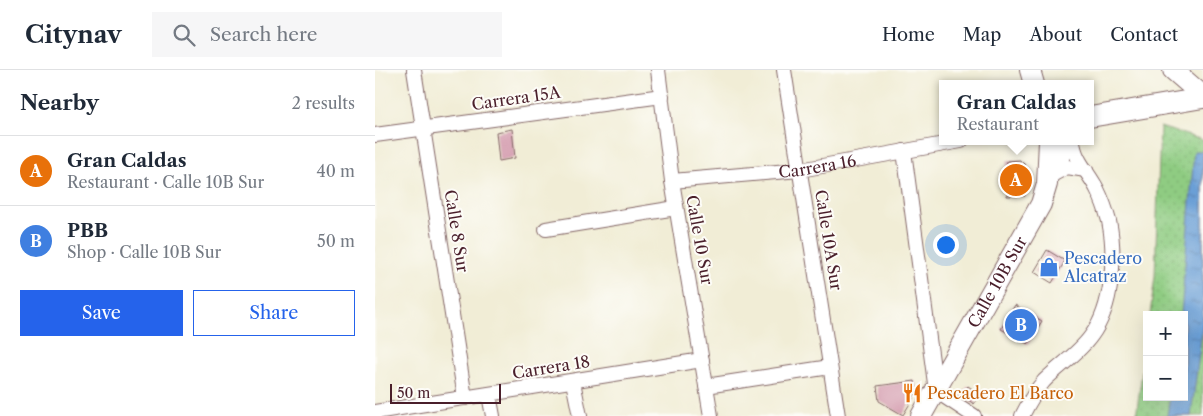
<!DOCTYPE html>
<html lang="en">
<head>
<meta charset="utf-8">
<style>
  :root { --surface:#fff; --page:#f6f6f7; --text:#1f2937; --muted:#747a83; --line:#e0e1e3; --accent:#2563eb }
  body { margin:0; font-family:"Libre Caslon Text",serif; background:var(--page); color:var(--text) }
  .controls { position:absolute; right:15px; bottom:15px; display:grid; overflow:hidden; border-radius:0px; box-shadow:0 5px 20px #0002 }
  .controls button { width:45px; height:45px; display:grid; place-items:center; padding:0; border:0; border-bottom:1px solid var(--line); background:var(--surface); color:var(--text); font:25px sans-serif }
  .scale { position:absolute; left:15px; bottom:12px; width:111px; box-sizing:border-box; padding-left:5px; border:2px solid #4a1f2b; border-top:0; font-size:14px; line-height:18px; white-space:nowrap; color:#4a1f2b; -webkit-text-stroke:4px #fdfcf7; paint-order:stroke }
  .you { position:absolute; left:570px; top:174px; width:18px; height:18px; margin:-12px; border:4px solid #fff; border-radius:50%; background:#1a73e8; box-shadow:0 0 0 8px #1a73e833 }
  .badge { display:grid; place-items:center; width:32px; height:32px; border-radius:50%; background:var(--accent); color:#fff; font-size:16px; font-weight:700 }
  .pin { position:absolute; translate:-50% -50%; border:2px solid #fff; box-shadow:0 1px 5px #0006 }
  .popup { position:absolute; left:564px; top:10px; width:155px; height:65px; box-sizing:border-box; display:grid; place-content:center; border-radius:0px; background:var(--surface); filter:drop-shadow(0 1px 4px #0005); font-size:16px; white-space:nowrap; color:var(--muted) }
  .popup b { font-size:19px; color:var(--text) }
  .popup::after { content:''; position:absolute; left:50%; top:100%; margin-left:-10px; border:10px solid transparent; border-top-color:var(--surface) }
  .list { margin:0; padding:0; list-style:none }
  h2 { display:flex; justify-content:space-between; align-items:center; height:65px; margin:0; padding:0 20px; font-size:21px }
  h2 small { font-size:16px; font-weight:400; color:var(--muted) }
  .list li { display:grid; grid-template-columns:32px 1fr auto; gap:15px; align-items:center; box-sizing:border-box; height:70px; padding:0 20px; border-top:1px solid var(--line) }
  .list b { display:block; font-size:19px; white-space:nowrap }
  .list p { margin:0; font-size:16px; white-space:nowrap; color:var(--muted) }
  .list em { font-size:16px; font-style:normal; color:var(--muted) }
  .actions { display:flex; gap:10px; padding:15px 20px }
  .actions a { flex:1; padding:11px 0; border:1px solid var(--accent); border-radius:0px; text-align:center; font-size:18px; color:var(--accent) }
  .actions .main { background:var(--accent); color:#fff }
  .icon { flex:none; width:28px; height:28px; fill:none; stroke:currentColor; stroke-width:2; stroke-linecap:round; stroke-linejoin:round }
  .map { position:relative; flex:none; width:828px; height:346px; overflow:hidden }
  header { display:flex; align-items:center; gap:30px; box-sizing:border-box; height:70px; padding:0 25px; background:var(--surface); border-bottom:1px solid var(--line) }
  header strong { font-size:24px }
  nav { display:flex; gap:28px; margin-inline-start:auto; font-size:18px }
  .search { width:350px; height:45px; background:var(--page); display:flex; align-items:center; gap:12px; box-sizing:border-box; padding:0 18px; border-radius:0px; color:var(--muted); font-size:19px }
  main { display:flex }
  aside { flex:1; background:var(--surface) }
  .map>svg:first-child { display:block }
  .grass { fill:url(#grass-dots); stroke:#6c7656 }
  .water { fill:url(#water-ripples); stroke:#5a5f80 }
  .building { fill:#d7a3b4 }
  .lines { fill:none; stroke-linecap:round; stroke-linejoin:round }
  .minor-casing { stroke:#846767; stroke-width:16 }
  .secondary-casing { stroke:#846767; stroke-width:22 }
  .minor { stroke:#fff; stroke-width:14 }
  .secondary { stroke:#fff; stroke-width:20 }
  .labels { text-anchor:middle; stroke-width:4; stroke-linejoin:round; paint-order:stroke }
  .street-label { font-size:16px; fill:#4a1f2b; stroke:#fdfcf7 }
  .shop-label { font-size:16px; fill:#366cbe; stroke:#fdfcf7; text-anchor:start }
  .food-label { font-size:16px; fill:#c56008; stroke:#fdfcf7; text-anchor:start }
</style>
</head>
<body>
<header>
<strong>Citynav</strong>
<div class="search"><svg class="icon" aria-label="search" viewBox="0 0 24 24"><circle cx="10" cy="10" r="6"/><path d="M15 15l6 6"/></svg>Search here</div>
<nav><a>Home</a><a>Map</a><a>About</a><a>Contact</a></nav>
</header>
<main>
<aside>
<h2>Nearby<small>2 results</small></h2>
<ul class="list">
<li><span class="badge" style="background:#e8710a">A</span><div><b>Gran Caldas</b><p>Restaurant · Calle 10B Sur</p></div><em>40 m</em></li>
<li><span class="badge" style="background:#3f7fe0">B</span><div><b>PBB</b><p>Shop · Calle 10B Sur</p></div><em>50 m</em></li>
</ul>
<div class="actions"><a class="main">Save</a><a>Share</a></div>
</aside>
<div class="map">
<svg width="828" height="346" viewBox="0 0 828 346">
  <defs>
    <pattern id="grass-dots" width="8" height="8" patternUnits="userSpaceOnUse" patternTransform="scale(1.25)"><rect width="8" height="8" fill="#8fcc82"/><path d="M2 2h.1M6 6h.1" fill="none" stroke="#7daf70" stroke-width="1.8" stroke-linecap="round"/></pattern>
    <pattern id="water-ripples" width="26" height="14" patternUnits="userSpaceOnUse" patternTransform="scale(1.25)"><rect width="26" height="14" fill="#6a9fd6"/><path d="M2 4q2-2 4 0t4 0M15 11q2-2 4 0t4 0" fill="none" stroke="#5981ae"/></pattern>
  </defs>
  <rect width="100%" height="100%" fill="#fdfcf7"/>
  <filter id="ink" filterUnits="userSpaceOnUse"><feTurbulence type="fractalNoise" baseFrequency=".02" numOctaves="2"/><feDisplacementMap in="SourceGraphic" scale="10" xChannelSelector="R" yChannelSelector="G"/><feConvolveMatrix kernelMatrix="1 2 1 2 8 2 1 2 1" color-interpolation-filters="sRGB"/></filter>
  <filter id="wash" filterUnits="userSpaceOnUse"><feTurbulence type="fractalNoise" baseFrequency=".0096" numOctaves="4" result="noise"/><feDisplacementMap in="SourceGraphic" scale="20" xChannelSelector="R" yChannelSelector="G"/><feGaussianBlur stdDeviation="1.12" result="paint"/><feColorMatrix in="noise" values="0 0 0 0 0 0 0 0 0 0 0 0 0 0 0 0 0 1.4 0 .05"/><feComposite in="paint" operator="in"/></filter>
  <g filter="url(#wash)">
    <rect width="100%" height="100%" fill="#f1edd6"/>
    <!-- grass -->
    <path class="grass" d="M785,57L828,70V346H761L772,267V327H809V245H775L780,206Z"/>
    <!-- water -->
    <path class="water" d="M819,81H828V253L816,346H792L795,327H809V245H806Z"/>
    <g id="blocks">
      <!-- building -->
      <path class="building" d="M137,59L140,88L124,91L121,62Z
        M645,90L650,95V126H632V91Z
        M672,180L690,191L677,213L659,202Z
        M640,235L667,251L653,274L626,259Z
        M540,311L542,322L528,345L504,331L502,316Z
        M593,316L606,325L599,334L586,325Z"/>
    </g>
  </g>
  <g filter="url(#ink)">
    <use href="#blocks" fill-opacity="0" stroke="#846767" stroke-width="1"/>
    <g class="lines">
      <defs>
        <g id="minor">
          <path d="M39,0L90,328"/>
          <path d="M283,0L297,111L336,346"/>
          <path d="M409,0L463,346"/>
          <path d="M0,65L287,26"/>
          <path d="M529,81L561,321L599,346"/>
          <path d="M675,106L692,97L711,100"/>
          <path id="s1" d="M297,111L425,100L586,71"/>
          <path d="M171,159L301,138"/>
          <path d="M198,312L205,346"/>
          <path d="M331,316L455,297"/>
          <path d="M114,325L118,346"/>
          <path d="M0,342L327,290"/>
          <path d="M647,346C653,334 660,321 669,311C685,295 704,283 716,266C738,237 741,185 734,151C731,140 727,129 722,119C714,103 699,89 698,71"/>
        </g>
        <g id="secondary">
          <path d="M655,0L659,14"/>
          <path d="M798,0L828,26"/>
          <path d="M715,47L828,28"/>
          <path d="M677,101L692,71"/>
          <path id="s2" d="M546,346L666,134L672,114L674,71"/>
        </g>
      </defs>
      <!-- minor casing -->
      <use href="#minor" class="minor-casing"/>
      <!-- secondary casing -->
      <use href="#secondary" class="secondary-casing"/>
      <!-- minor -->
      <use href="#minor" class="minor"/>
      <!-- secondary -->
      <use href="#secondary" class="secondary"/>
    </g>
  </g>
  <!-- icons -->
  <defs>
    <symbol id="shop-bare" viewBox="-9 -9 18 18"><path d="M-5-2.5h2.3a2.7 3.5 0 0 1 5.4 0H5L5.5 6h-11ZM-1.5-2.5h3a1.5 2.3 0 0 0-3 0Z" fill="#3f7fe0" stroke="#fdfcf7" stroke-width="2.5" paint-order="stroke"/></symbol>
    <symbol id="restaurant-bare" viewBox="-9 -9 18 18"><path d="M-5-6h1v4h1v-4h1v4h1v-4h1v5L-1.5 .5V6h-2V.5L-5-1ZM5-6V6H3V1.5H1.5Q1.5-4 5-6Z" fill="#e8710a" stroke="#fdfcf7" stroke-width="2.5" paint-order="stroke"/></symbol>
  </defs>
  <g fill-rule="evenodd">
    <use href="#shop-bare" x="660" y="183" width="28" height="28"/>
    <use href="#restaurant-bare" x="523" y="309" width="28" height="28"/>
  </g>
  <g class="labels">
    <!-- street labels -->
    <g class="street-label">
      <text transform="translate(141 28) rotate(-8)" y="6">Carrera 15A</text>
      <text dy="6" stroke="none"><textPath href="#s1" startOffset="146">Carrera 16</textPath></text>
      <text transform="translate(82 161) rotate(81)" y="6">Calle 8 Sur</text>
      <text transform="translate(325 170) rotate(80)" y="6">Calle 10 Sur</text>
      <text transform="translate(454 170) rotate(81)" y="6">Calle 10A Sur</text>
      <text dy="6" stroke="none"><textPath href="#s2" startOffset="154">Calle 10B Sur</textPath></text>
      <text transform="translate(176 297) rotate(-9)" y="6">Carrera 18</text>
    </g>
    <!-- shop labels -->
    <g class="shop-label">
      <text x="689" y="194">Pescadero<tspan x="689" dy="18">Alcatraz</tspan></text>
    </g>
    <!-- food labels -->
    <g class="food-label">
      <text x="552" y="329">Pescadero El Barco</text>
    </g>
  </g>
</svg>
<div class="controls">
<button>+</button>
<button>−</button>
</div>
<div class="scale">50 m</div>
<div class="you"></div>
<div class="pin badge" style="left:641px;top:110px;background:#e8710a">A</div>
<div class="popup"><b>Gran Caldas</b>Restaurant</div>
<div class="pin badge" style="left:646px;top:255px;background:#3f7fe0">B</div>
</div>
</main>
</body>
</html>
